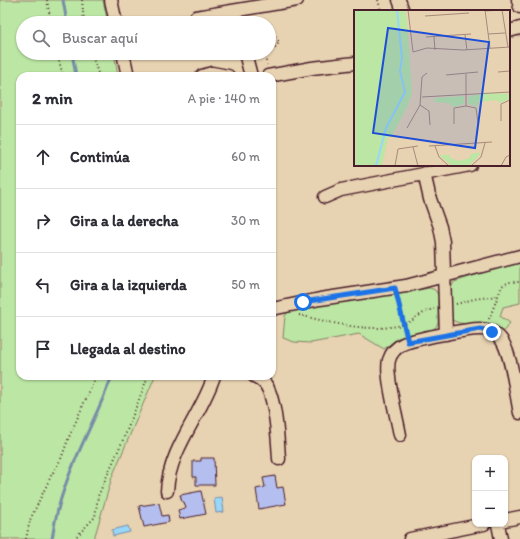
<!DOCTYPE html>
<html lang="es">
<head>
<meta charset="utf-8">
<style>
  :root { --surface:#fff; --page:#f2f2f3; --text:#2b2b33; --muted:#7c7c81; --line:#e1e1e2 }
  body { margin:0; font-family:Itim,sans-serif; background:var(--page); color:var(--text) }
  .controls { position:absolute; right:12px; bottom:12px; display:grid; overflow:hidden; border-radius:8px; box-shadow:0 1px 3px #0004 }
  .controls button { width:36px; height:36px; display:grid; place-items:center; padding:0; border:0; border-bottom:1px solid var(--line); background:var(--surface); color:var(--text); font:20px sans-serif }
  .stop { position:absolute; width:12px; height:12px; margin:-9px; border:3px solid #1a73e8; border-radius:50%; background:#fff }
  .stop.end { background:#1a73e8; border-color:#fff; box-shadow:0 1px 4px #0008 }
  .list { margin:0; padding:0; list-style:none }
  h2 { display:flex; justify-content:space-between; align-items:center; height:52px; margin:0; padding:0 16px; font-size:17px }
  h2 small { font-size:13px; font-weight:400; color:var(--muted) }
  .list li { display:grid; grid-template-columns:26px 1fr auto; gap:12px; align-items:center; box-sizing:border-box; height:64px; padding:0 16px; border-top:1px solid var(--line) }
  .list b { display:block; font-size:15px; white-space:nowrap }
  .list em { font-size:13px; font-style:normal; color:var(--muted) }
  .icon { flex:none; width:22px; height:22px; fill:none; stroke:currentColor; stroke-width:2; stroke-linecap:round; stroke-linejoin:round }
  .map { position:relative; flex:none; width:520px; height:539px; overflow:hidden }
  .search { position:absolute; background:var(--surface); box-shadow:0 1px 3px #0004; left:16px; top:16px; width:260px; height:44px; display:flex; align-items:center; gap:10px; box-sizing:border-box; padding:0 14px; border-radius:22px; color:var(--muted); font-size:15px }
  .panel { position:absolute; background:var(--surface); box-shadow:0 1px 3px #0004; left:16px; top:72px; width:260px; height:308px; border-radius:12px }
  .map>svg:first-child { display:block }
  .green { fill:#bbe6a3; stroke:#828267 }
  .water { fill:#97d7f9; stroke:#788da7 }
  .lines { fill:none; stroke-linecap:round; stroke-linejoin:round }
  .stream { stroke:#788da7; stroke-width:3 }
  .building { fill:#b4beef; stroke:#4a1f2b }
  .minor-casing { stroke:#4a1f2b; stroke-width:15 }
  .path { stroke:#4a1f2b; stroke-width:2; stroke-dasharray:1 3; stroke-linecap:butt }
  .minor { stroke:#e7d2b1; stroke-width:12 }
  .route { stroke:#1a73e8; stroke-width:5 }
  .inset-river { fill:none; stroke:#97d7f9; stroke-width:2 }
  .inset-road { fill:none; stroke:#a88a7b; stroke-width:1 }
  .view { fill:#1d4ed8; fill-opacity:0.15; stroke:#1d4ed8; stroke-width:2 }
  .inset-edge { fill:none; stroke:#4a1f2b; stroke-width:2 }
</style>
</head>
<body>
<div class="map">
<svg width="520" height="539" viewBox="0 0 520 539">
  <rect width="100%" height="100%" fill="#e7d2b1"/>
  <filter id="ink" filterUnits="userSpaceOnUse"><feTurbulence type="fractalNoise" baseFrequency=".025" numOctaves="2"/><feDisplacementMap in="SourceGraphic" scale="8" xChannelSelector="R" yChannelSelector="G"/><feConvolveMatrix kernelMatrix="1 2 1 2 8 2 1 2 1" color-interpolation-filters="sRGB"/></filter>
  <g filter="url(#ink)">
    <!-- green -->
    <path class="green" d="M0,0H103L108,23H23V53H114L118,76H20V376H155L112,477L94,539H0Z
      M520,261V303L503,307L500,316L510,323L502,333L478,325L459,323L452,320L451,288L454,282Z
      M430,288L435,290L438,295V323L436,327L431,331L398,338L384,349L359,334L311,343L294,342L283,338L285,316L288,312L301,308Z"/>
    <!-- water -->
    <path class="water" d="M222,497L224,512L216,513L214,498Z
      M128,526L130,532L113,536L112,530Z"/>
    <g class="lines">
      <!-- stream -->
      <path class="stream" d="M63,0L67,23
        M72,53L76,76
        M52,539C60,478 91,432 112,376"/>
    </g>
    <!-- building -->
    <path class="building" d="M201,458H214L215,485H196V477H193V461H201Z
      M275,476L277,488L283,487L286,504L259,509L256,489L265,487L263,478Z
      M201,491L206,514L180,519L178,510L186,508L184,502H182L180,495Z
      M159,503L162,516L168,515L169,522L144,527L139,506Z"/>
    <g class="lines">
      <defs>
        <path id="minor" d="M111,0L116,23
          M399,0L403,11
          M518,0L520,7
          M196,17L297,0
          M509,31L520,28
          M123,53L128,76
          M245,53L251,76
          M202,76L212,73L228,76
          M268,76L312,68L355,63
          M424,173L430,199L440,227L443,242L446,334
          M325,197L341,190L470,165
          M272,309L320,299L406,286L520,256
          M254,376C258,378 263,381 266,385C276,400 278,441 279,459
          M400,435C397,418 385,374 389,360C391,353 397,347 403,344C413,339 468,329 480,329C488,329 494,332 499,337C511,348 516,395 520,413
          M167,491C169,449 202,414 214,376
          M505,520L520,517
          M498,524L501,539
          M410,539L484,524"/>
      </defs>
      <!-- minor casing -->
      <use href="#minor" class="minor-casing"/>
      <!-- path -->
      <path class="path" d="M47,0L51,23
        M82,0L84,23
        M378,0L381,11
        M269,34L275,35L279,42L276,47L269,49
        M57,53L63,76
        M91,53L99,76
        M264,53L267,65
        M397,298L406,331
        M456,304L474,299L498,296
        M299,315C333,323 367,333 402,325C413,322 422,311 434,309
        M489,319L502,286L509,282H520
        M26,539L30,520L51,476L61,459L69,437L96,376
        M74,539L95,517L98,496L126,433L148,376"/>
      <!-- minor -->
      <use href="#minor" class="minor"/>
    </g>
  </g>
  <g class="lines" filter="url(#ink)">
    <!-- route -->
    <path class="route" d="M303,302L395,288L408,342L480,329L492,332"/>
  </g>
  <!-- overview -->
  <g transform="translate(354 10)">
    <rect width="156" height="156" fill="#e7d2b1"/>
    <path d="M0,0H51L53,10L58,83L53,97L37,127H34L28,156H0ZM136,83L155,84L156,89L146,93L143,90L124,92L123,97L113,93L115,86ZM110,86V94L99,97L95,93L80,92L81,88ZM119,143H127L115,156H98L85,145H96V148L106,151L115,148Z" fill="#bbe6a3"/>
    <path class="inset-river" d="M22,156L32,118L51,82L46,61L48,48L43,0"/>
    <path class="inset-road" d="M54,0L59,42L73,38L109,40L156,37M131,0L136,38M148,0L154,37M131,1L148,0M71,6L115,3M134,24L151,23M111,25L113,40M72,27L117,24M80,27L81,40M144,62L156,61M92,65L124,62M68,87L156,82M66,95L75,101L76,115M112,96V64M147,111V94L156,90M100,114V98L112,96L122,98L124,113M53,118L66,95L68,67L73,63M75,136L138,132M81,136L85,147L95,156M59,137L64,156M41,156L44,139L64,136M117,156L127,147L131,133M147,156L152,147L156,145"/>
    <path class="view" d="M34,18L135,32L121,138L19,123Z"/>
    <rect width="156" height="156" class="inset-edge"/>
  </g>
</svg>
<div class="controls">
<button>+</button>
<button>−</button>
</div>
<div class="stop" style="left:303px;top:302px"></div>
<div class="stop end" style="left:492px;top:332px"></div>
<div class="search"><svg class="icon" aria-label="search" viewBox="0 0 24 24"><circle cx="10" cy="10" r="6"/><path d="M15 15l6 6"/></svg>Buscar aquí</div>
<section class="panel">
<h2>2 min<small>A pie · 140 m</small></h2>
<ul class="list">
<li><svg class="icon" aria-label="ahead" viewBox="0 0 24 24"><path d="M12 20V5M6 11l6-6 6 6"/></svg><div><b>Continúa</b></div><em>60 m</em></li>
<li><svg class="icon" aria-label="right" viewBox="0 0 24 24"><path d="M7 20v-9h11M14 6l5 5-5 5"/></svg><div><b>Gira a la derecha</b></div><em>30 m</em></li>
<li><svg class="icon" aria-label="left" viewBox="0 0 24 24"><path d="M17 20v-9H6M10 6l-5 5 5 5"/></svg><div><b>Gira a la izquierda</b></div><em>50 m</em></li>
<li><svg class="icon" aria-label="arrive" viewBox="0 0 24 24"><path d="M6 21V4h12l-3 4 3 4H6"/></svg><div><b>Llegada al destino</b></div></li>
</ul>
</section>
</div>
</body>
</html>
